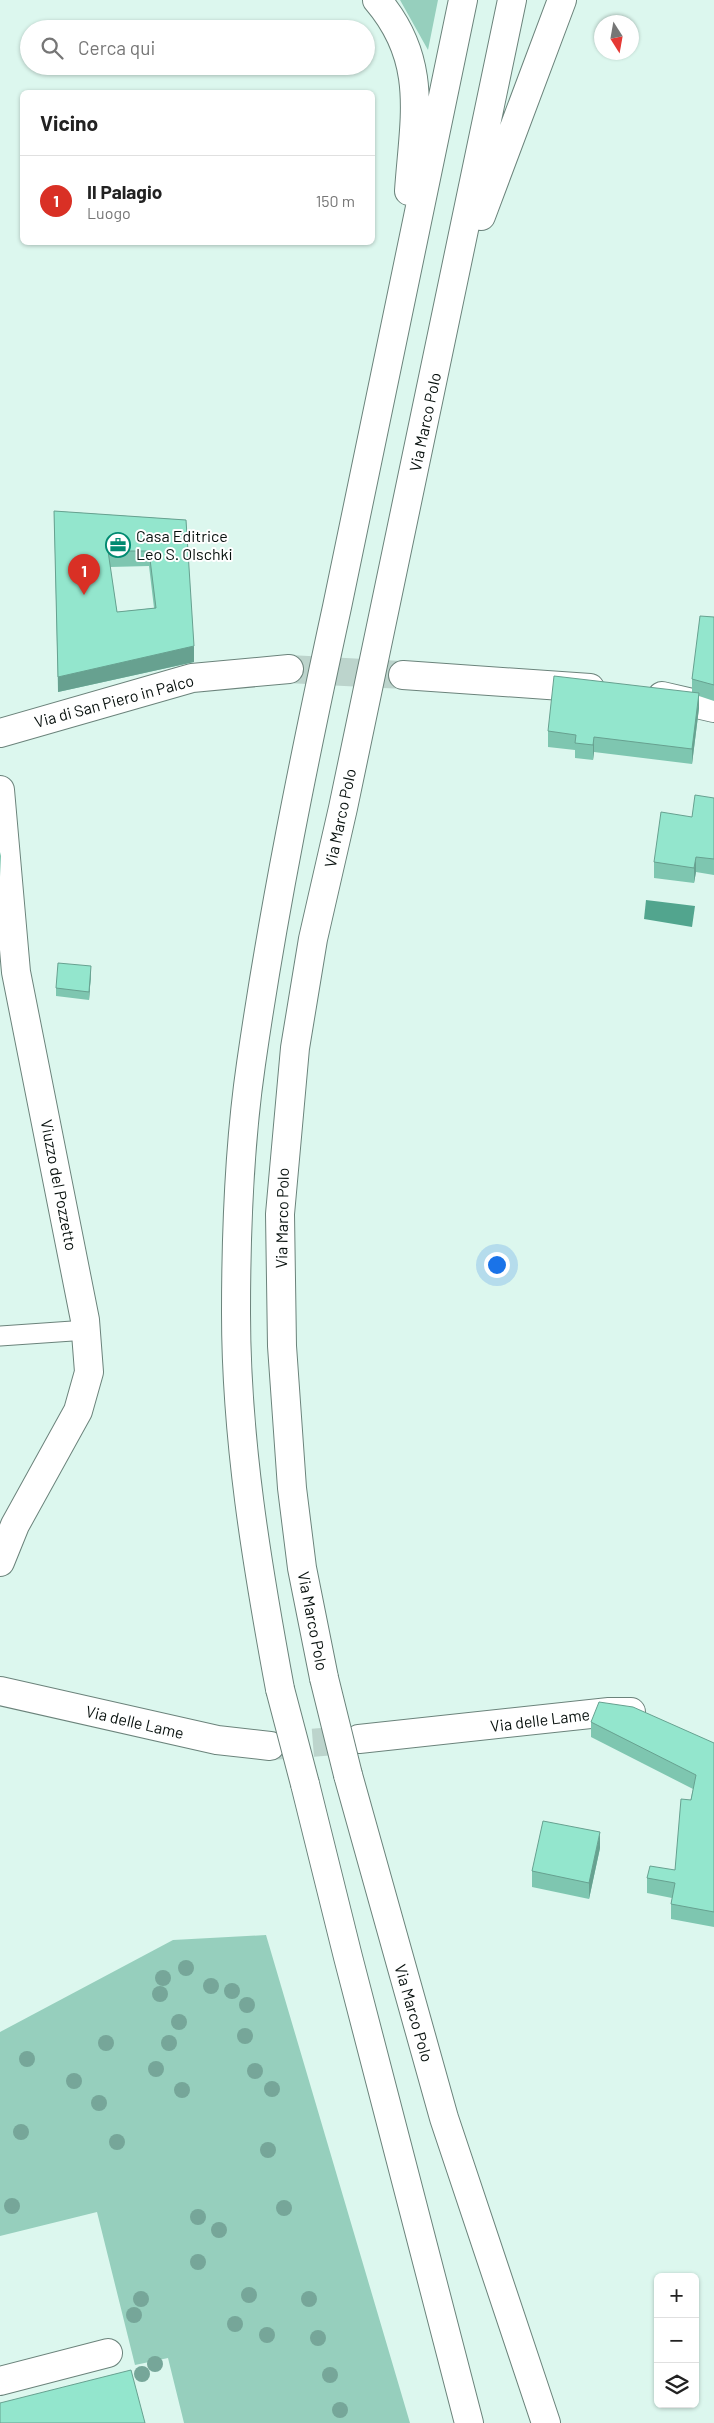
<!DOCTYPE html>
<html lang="it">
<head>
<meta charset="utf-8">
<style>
  :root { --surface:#fff; --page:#f2f2f2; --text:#222; --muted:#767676; --line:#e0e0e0; --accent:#d93025 }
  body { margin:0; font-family:Barlow,sans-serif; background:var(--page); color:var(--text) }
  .controls { position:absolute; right:15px; bottom:15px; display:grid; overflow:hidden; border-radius:8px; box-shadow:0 1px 4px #0004 }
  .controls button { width:45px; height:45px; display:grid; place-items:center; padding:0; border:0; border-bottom:1px solid var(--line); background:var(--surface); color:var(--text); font:25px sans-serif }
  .compass { position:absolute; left:594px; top:15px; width:45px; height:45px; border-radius:50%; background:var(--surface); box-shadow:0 1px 4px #0004; rotate:169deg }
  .you { position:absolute; left:496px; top:1264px; width:18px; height:18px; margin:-12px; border:4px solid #fff; border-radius:50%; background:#1a73e8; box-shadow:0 0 0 8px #1a73e833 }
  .badge { display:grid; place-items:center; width:32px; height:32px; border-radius:50%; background:var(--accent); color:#fff; font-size:16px; font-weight:700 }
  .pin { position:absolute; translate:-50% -41px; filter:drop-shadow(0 1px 2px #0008) }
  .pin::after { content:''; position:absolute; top:26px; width:18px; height:15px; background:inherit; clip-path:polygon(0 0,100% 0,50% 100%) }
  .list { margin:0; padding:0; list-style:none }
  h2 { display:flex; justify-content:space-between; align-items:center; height:65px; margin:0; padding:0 20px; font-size:21px }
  h2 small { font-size:16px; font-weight:400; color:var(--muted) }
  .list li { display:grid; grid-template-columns:32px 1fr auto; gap:15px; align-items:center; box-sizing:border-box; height:90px; padding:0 20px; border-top:1px solid var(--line) }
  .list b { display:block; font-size:19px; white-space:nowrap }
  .list p { margin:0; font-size:16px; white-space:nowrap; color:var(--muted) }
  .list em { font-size:16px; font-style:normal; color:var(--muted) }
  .icon { flex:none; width:28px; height:28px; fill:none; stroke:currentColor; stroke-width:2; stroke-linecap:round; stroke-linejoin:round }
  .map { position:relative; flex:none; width:714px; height:2423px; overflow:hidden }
  .search { position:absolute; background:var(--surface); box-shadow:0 1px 4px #0004; left:20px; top:20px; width:355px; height:55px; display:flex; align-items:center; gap:12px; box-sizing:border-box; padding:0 18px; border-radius:28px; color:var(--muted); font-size:19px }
  .panel { position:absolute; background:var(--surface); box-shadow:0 1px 4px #0004; left:20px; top:90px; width:355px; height:155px; border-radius:8px }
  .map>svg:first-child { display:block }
  .green { fill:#96cfbd }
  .water { fill:#52a58e }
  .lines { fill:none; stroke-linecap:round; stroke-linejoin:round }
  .minor-tunnel { stroke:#bcd4cc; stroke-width:28; stroke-dasharray:28 14; stroke-linecap:butt }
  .service-casing { stroke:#6b837b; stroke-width:21 }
  .minor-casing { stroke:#6b837b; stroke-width:30 }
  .trunk-casing { stroke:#6b837b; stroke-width:30 }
  .service { stroke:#fff; stroke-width:19 }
  .minor { stroke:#fff; stroke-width:28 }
  .trunk { stroke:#fff; stroke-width:28 }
  .trunk-bridge-casing { stroke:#6b837b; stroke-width:30; stroke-linecap:butt }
  .trunk-bridge { stroke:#fff; stroke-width:28 }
  .tree { fill:#76a699 }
  .wall { fill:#7ec6b0; fill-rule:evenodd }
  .shaded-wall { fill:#67a190 }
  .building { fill:#93e6cd; stroke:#67a190; fill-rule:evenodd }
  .labels { text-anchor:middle; stroke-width:4; stroke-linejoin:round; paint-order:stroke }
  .street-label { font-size:16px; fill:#07100d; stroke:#fff }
  .poi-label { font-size:16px; fill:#07100d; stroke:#fff; text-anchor:start }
</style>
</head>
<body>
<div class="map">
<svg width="714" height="2423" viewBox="0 0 714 2423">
  <rect width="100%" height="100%" fill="#dcf7ee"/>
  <!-- green -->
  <path class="green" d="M400,0H438L428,50Z
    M266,1935L410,2423H184L168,2358L135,2365L97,2212L0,2236V2032L173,1940Z"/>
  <!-- water -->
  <path class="water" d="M646,900L695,906L692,927L644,919Z"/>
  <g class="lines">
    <!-- minor-tunnel -->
    <path class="minor-tunnel" d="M289,669L403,675
      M271,1746L359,1739"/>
    <defs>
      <path id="service" d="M0,1336L87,1330"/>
      <path id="minor" d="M403,675L590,688
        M662,696L714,708
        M0,733L192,678L289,669
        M0,790L16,972L85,1320L89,1372L78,1411L15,1525L0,1562
        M0,1691L217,1740L270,1746
        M359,1739L609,1712H631
        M0,2381L108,2353"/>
      <path id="trunk" d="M377,0C429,61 414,118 409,191
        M481,216L562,0
        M324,1678L302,1568L292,1488L282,1346L280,1214L295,1048L313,939L343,808L512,0
        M280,1689C257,1565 236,1440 236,1313C236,1231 239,1146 251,1064C273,911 304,759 337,607C379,405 422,203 463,0
        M348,1775L444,2118L546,2423
        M305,1784L348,1957L469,2423"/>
    </defs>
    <!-- service casing -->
    <use href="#service" class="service-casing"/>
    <!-- minor casing -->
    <use href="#minor" class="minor-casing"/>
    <!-- trunk casing -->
    <use href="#trunk" class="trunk-casing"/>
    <!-- service -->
    <use href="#service" class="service"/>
    <!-- minor -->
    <use href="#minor" class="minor"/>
    <!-- trunk -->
    <use href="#trunk" class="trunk"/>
    <defs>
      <path id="trunk-bridge" d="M324,1678L348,1775
        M280,1689L305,1784"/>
    </defs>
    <!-- trunk-bridge casing -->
    <use href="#trunk-bridge" class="trunk-bridge-casing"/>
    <!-- trunk-bridge -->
    <use href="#trunk-bridge" class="trunk-bridge"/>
  </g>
  <!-- trees -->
  <g class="tree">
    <circle cx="186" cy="1968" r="8"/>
    <circle cx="163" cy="1978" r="8"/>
    <circle cx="211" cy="1986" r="8"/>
    <circle cx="232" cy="1991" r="8"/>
    <circle cx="160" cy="1994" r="8"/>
    <circle cx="247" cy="2005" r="8"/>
    <circle cx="179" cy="2022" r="8"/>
    <circle cx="245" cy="2036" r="8"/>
    <circle cx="106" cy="2043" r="8"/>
    <circle cx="169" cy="2043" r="8"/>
    <circle cx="27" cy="2059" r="8"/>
    <circle cx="156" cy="2069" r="8"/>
    <circle cx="255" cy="2071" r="8"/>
    <circle cx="74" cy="2081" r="8"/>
    <circle cx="272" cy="2089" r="8"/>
    <circle cx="182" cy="2090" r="8"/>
    <circle cx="99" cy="2103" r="8"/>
    <circle cx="21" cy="2132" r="8"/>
    <circle cx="117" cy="2142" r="8"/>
    <circle cx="268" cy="2150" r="8"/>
    <circle cx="12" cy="2206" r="8"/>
    <circle cx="284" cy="2208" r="8"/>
    <circle cx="198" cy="2217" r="8"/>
    <circle cx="219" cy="2230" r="8"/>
    <circle cx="198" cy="2262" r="8"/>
    <circle cx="249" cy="2295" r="8"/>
    <circle cx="141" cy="2299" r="8"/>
    <circle cx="309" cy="2299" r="8"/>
    <circle cx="134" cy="2315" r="8"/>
    <circle cx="235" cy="2324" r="8"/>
    <circle cx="267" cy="2335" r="8"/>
    <circle cx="318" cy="2338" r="8"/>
    <circle cx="155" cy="2364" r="8"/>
    <circle cx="142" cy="2374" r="8"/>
    <circle cx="330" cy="2375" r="8"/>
    <circle cx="340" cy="2410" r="8"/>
  </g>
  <!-- wall -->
  <path class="wall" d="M54,511L186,520L194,662L58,692ZM149,566L154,608L117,612L110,567Z
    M714,617V701L699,696V708L692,764L594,752L593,760L575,758V750L548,747V731L692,692V679Z
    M714,798V875L696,872L694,883L654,878V862L692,817Z
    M0,852L1,856L0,877Z
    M91,974L89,1000L56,996V988Z
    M591,1722L714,1743V1927L671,1919V1904L672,1898L647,1893V1878L675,1870L693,1789L591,1737Z
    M600,1848L589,1899L532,1887V1871Z"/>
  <!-- shaded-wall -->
  <path class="shaded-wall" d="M194,646V662L58,692V677Z
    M699,693V708L692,764V749Z
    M594,737V752L593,760V745Z
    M696,857V872L694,883V868Z
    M91,966V974L89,1000V992Z
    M600,1832V1848L589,1899V1883Z"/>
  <!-- building -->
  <path class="building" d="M54,511L186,520L194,646L58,677ZM108,551H149L156,608L117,612Z
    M700,616L714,617V685L692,679Z
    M554,676L699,693L692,749L594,737L593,745L575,743L576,735L548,731Z
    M695,795L714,798V859L696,857L694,868L654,862L661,812L692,817Z
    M58,963L91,966L89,992L56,988Z
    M599,1702L633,1707L714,1743V1912L671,1904L675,1883L647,1878L650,1866L675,1870L681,1799L691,1800L696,1775L591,1722Z
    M543,1821L600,1832L589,1883L532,1871Z
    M131,2370L145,2423H0V2403Z"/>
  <!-- icons -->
  <defs>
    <symbol id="office-ring" viewBox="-11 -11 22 22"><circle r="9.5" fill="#fff" stroke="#018a71" stroke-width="1.5"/><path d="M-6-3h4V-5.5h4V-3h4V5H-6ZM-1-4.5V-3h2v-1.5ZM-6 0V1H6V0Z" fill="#018a71"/></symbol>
  </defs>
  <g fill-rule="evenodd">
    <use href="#office-ring" x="104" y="531" width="28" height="28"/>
  </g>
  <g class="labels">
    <!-- street labels -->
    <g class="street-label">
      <text transform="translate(425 422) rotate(-78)" y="6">Via Marco Polo</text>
      <text transform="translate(114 701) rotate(-15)" y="6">Via di San Piero in Palco</text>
      <text transform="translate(340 818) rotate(-78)" y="6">Via Marco Polo</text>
      <text transform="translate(59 1185) rotate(79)" y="6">Viuzzo del Pozzetto</text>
      <text transform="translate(282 1218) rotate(-89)" y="6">Via Marco Polo</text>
      <text transform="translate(313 1621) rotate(79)" y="6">Via Marco Polo</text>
      <text transform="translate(540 1720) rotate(-7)" y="6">Via delle Lame</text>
      <text transform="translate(135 1722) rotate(13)" y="6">Via delle Lame</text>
      <text transform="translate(414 2013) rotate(74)" y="6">Via Marco Polo</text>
    </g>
    <!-- poi labels -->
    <g class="poi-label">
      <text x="136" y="542">Casa Editrice<tspan x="136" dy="18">Leo S. Olschki</tspan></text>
    </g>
  </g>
</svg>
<div class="controls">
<button>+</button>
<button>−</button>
<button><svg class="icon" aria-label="layers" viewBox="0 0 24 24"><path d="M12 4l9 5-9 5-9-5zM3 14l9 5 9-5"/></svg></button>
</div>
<svg class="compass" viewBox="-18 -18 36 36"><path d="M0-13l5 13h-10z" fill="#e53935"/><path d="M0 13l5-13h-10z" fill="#767676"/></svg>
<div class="you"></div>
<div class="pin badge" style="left:84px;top:595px">1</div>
<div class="search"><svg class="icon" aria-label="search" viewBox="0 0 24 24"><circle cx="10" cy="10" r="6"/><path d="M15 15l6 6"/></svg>Cerca qui</div>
<section class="panel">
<h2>Vicino<small></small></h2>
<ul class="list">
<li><span class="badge">1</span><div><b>Il Palagio</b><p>Luogo</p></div><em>150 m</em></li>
</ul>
</section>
</div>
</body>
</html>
